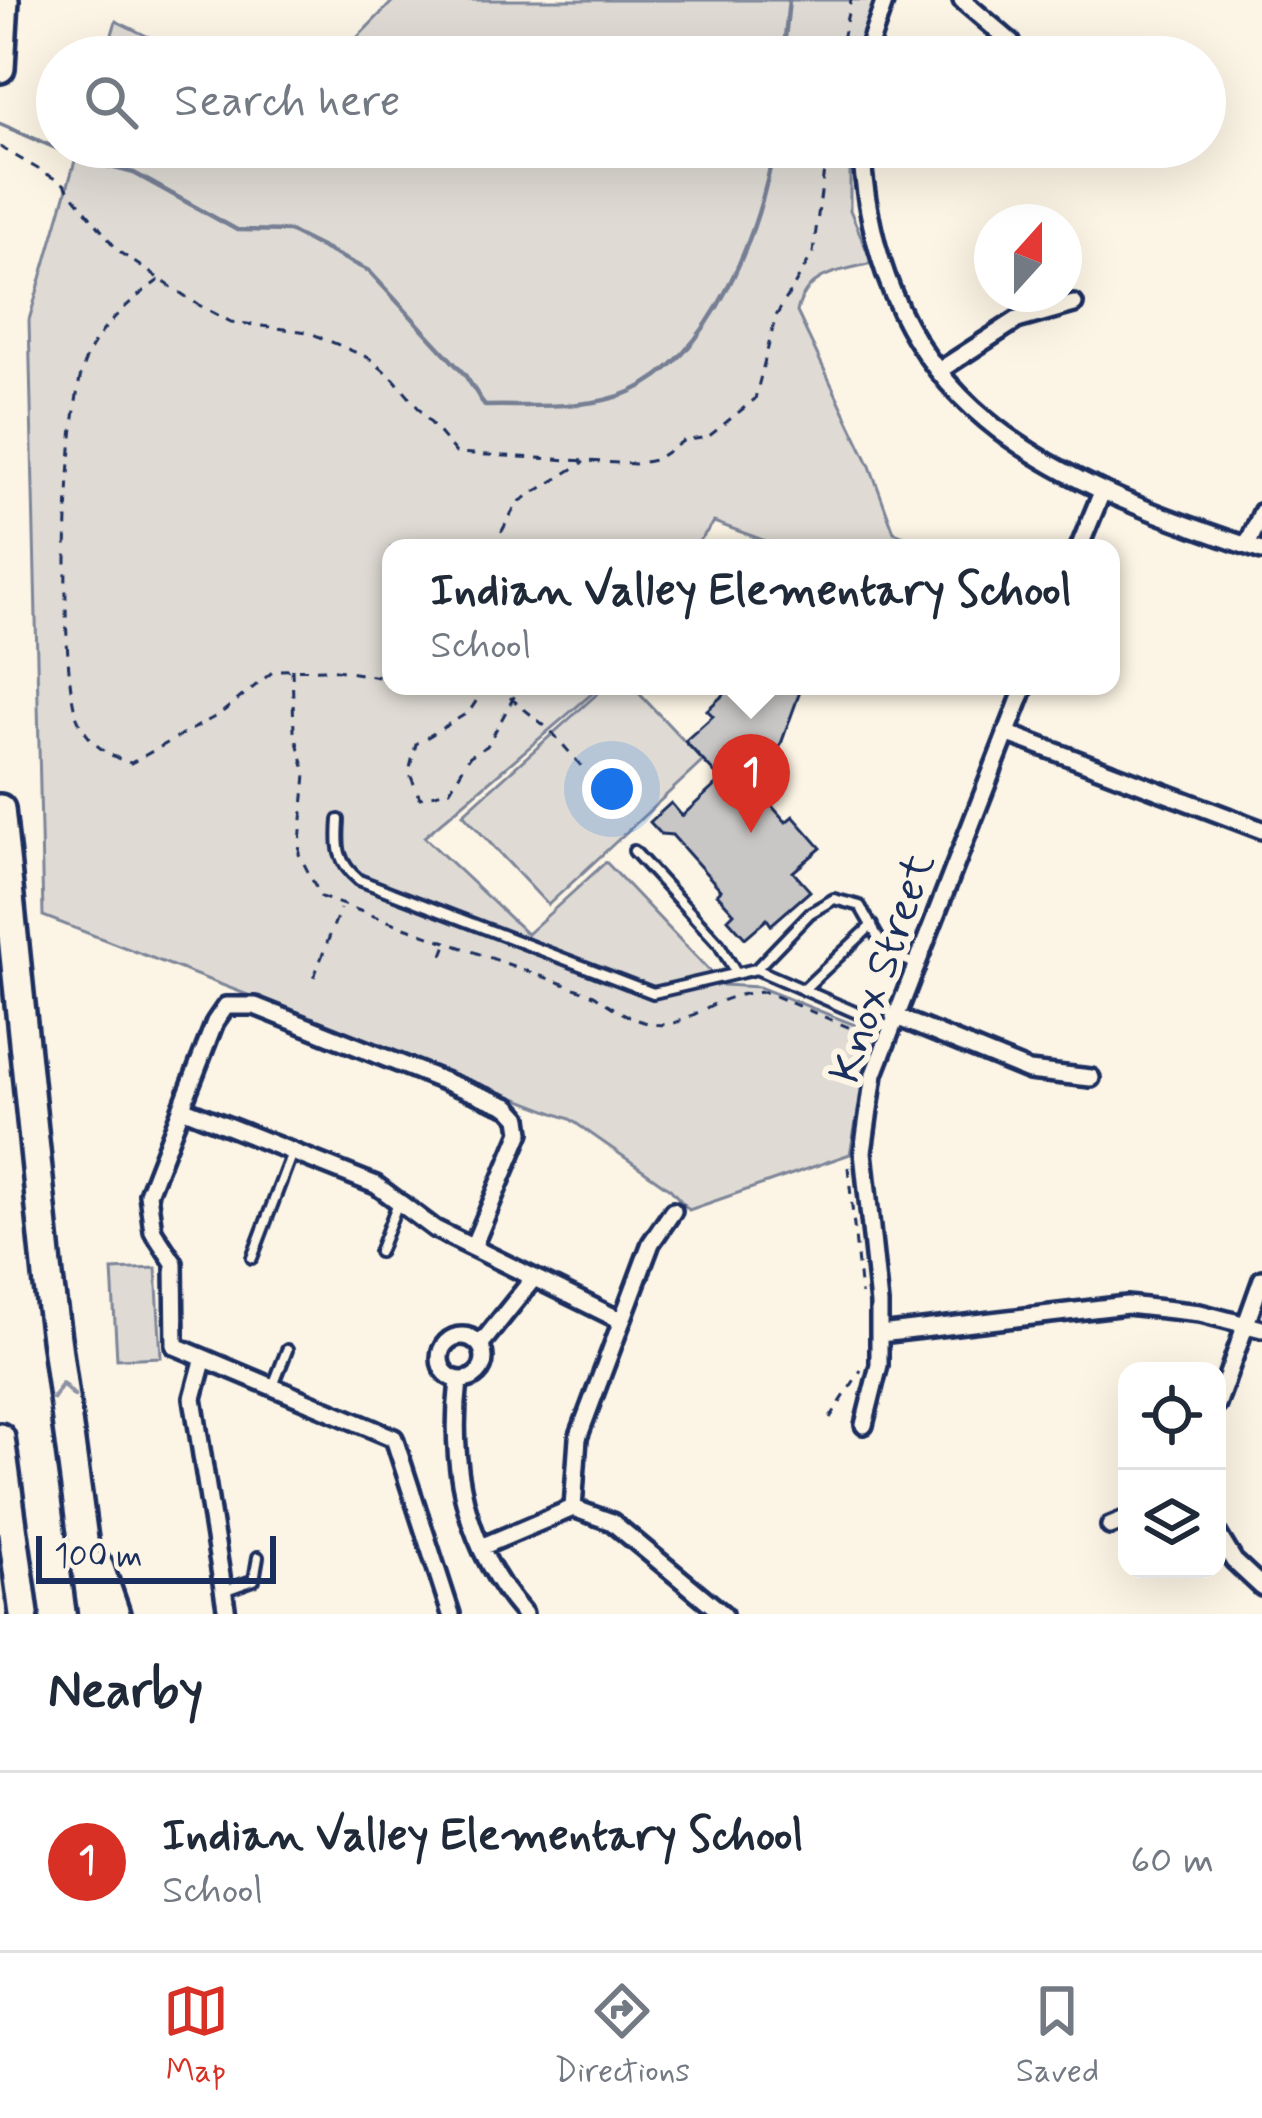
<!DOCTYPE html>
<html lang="en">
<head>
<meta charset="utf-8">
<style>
  :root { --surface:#fff; --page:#f2f2f3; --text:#1f2937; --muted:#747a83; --line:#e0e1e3; --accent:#d93025 }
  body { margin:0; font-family:Mynerve,sans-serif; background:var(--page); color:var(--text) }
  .controls { position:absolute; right:36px; bottom:36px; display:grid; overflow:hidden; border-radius:24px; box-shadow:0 12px 48px #0002 }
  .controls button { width:108px; height:108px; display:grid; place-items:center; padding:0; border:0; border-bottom:3px solid var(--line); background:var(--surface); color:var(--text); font:60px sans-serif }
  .compass { position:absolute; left:974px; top:204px; width:108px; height:108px; border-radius:50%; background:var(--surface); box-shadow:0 12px 48px #0002; rotate:21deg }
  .scale { position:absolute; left:36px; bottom:30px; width:240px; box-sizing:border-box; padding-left:12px; border:6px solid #1b2f5e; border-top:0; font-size:33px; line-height:42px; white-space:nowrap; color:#1b2f5e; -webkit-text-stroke:9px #fcf5e5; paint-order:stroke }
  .you { position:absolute; left:612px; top:789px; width:42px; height:42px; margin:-30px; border:9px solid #fff; border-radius:50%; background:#1a73e8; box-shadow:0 0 0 18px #1a73e833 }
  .badge { display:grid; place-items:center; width:78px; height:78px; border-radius:50%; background:var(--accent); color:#fff; font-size:39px; font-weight:700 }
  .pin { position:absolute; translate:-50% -99px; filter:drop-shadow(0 3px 6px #0008) }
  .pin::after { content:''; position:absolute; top:63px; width:42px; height:36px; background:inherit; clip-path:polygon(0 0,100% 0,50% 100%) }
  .popup { position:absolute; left:382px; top:539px; width:738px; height:156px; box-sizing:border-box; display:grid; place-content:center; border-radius:24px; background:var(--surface); filter:drop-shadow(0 3px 9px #0005); font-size:39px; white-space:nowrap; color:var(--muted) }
  .popup b { font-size:45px; color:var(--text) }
  .popup::after { content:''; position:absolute; left:50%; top:100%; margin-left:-24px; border:24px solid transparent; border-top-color:var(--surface) }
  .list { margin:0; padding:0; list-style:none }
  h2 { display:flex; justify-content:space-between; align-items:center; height:156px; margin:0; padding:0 48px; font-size:51px }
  h2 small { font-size:39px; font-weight:400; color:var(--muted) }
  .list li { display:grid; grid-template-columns:78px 1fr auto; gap:36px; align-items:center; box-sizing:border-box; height:180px; padding:0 48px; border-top:3px solid var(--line) }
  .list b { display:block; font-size:45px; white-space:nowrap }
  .list p { margin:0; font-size:39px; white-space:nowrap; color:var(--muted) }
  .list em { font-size:39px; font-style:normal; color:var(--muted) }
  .icon { flex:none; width:66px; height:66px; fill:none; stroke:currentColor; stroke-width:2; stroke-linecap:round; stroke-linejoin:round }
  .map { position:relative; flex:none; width:1262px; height:1614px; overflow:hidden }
  .search { position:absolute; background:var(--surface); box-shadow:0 12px 48px #0002; left:36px; right:36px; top:36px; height:132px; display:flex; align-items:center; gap:30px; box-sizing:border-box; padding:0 42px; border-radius:66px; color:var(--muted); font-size:45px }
  .sheet { height:336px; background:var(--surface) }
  nav { display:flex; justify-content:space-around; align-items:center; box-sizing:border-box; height:168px; border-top:3px solid var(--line); background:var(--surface); font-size:33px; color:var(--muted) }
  nav a { display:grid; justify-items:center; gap:6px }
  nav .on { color:var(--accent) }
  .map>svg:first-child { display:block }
  .green { fill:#dfdbd4; stroke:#7d8599; stroke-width:3 }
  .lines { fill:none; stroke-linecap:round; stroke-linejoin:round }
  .stream { stroke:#767f94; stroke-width:4.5 }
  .building { fill:#c8c7c6; stroke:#1b2f5e; stroke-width:3 }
  .lane-casing { stroke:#1b2f5e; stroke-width:16 }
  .street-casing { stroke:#1b2f5e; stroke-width:24 }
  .highway-casing { stroke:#1b2f5e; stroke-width:36 }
  .path { stroke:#1b2f5e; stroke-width:3; stroke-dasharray:9 9; stroke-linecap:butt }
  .lane { stroke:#fcf5e5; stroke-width:8 }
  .street { stroke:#fcf5e5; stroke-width:15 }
  .highway { stroke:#fcf5e5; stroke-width:27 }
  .oneway { stroke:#8c92a2 }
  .labels { text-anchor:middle; stroke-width:12; stroke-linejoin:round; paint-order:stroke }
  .street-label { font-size:45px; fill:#1b2f5e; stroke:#fcf5e5 }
</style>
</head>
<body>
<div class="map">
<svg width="1262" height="1614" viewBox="0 0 1262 1614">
  <rect width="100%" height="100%" fill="#fcf5e5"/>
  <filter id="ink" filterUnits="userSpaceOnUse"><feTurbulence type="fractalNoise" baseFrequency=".00833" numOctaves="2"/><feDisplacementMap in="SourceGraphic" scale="24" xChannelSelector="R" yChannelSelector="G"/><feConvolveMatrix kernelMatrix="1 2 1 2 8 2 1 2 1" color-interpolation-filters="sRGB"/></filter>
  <g filter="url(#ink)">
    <!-- green -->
    <path class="green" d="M394,0H879L855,57H338Z
      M116,21L190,57H105Z
      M79,147H850V210L872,263C837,272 806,273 797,312L870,466L894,532L934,548H785L714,522L694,548H391V686H601L424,837L527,934L606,862L723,985L759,987L873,1032L850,1154L689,1210L670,1189L570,1119L43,916L29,320Z
      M606,686H632L703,761L548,905L463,814Z
      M156,1268L161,1357L117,1359L112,1270Z"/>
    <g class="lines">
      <!-- stream -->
      <path class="stream" d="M783,57L789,0
        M0,124L84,160L134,173L237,230L289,231L369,271L465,375L485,406C529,405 589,410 630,392C713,356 760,231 774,147"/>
    </g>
    <!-- building -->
    <path class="building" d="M733,686H802L770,774L758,770L748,779L786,822L793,816L821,848L793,872L810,891L771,925L767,919L745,938L728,919L734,913L717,894L721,890L672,835L661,834L650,822L671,803L682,816L721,780L685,741L713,716L707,710Z"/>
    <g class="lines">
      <defs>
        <path id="lane" d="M339,820C337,847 337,862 359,880L653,993L756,969L889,1027
          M634,851L719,944L736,973
          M756,969L810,913L834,899L860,906L888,955L915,963
          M803,990L872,925
          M379,1252L399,1200
          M252,1258L293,1150
          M273,1386L287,1350
          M226,1590L254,1580L258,1557"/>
        <path id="street" d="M962,0L1011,42
          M865,57L885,0
          M861,147C879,409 1043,478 1262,551
          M940,370L1017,320L1074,304
          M1247,546L1262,512
          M1079,548L1102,492
          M1006,733L1262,830
          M894,1016L1029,1071L1091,1078
          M182,1108L376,1185L435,1229L622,1321
          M880,1334L1127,1305L1200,1313L1262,1329
          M440 1358a22 22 0 1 1 44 0a22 22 0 1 1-44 0Z
          M480,1345L533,1279
          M203,1361L193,1398L227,1614
          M459,1380C449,1466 465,1547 524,1614
          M1217,1405L1262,1279
          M864,1425L879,1365V1304L863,1152L874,1074L1025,686
          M573,1508L578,1438L651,1243L673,1211
          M1110,1526L1127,1519
          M1217,1533L1234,1561L1262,1587
          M481,1547L573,1508L612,1522L723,1614
          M451,1614L394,1438L175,1346L174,1263L153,1231L148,1194L215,1022L226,1006H255L509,1107L519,1118L521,1132L473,1247"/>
        <path id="highway" d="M0,68L4,0
          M0,809L49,1286L93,1614
          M0,1438L24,1614
          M99,1568L115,1614"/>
      </defs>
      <!-- lane casing -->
      <use href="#lane" class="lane-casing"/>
      <!-- street casing -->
      <use href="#street" class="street-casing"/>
      <!-- highway casing -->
      <use href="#highway" class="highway-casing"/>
      <!-- path -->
      <path class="path" d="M838,57L851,0
        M0,147L64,184L119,252L197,304L231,322L308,332L369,358L394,379L456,453L635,464L655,460L683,441L708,437L755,399L776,316L813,253L827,147
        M159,280C130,301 99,327 85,361C65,410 58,668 77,717C87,742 107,756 131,763L220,714L275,670L330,669L391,679
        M493,548L517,503L584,462
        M292,669L294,731L306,774L299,854L321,897L594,995C688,1062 681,995 765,992L874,1038
        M486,686L469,712L416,744L409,772L420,798L450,790L470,756L487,746L520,686
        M496,686L551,731L583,768
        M443,955L448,942
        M314,977L340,909
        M848,1167L861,1295
        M830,1418L861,1370"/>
      <!-- lane -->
      <use href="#lane" class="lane"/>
      <!-- street -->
      <use href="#street" class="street"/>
      <!-- highway -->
      <use href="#highway" class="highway"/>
    </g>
    <!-- one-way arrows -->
    <defs><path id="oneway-chevron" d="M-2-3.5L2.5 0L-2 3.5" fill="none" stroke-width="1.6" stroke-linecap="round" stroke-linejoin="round" transform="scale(3)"/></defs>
    <use class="oneway" href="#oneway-chevron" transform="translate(63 1391) rotate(-97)"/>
  </g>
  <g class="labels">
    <!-- street labels -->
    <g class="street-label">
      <text transform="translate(880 967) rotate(-71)" y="16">Knox Street</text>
    </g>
  </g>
</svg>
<div class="controls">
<button><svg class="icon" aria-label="locate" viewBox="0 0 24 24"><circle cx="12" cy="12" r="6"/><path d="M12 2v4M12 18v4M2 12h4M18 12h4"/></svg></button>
<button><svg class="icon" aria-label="layers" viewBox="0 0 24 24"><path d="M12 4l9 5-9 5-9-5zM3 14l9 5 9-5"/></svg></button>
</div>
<svg class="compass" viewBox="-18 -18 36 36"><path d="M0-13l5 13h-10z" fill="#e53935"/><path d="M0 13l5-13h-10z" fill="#747a83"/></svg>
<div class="scale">100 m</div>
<div class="you"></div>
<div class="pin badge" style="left:751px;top:833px">1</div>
<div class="popup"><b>Indian Valley Elementary School</b>School</div>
<div class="search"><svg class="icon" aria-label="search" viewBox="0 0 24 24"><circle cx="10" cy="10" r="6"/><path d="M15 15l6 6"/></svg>Search here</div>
</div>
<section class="sheet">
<h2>Nearby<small></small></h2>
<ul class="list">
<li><span class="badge">1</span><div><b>Indian Valley Elementary School</b><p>School</p></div><em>60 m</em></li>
</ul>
</section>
<nav>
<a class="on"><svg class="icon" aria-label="map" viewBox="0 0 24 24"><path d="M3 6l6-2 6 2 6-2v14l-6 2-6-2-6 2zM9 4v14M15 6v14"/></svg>Map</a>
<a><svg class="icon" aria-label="directions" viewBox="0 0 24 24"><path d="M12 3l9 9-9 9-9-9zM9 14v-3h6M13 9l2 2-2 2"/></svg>Directions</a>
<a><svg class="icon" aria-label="saved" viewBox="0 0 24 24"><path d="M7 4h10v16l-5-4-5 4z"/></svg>Saved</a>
</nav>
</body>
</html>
